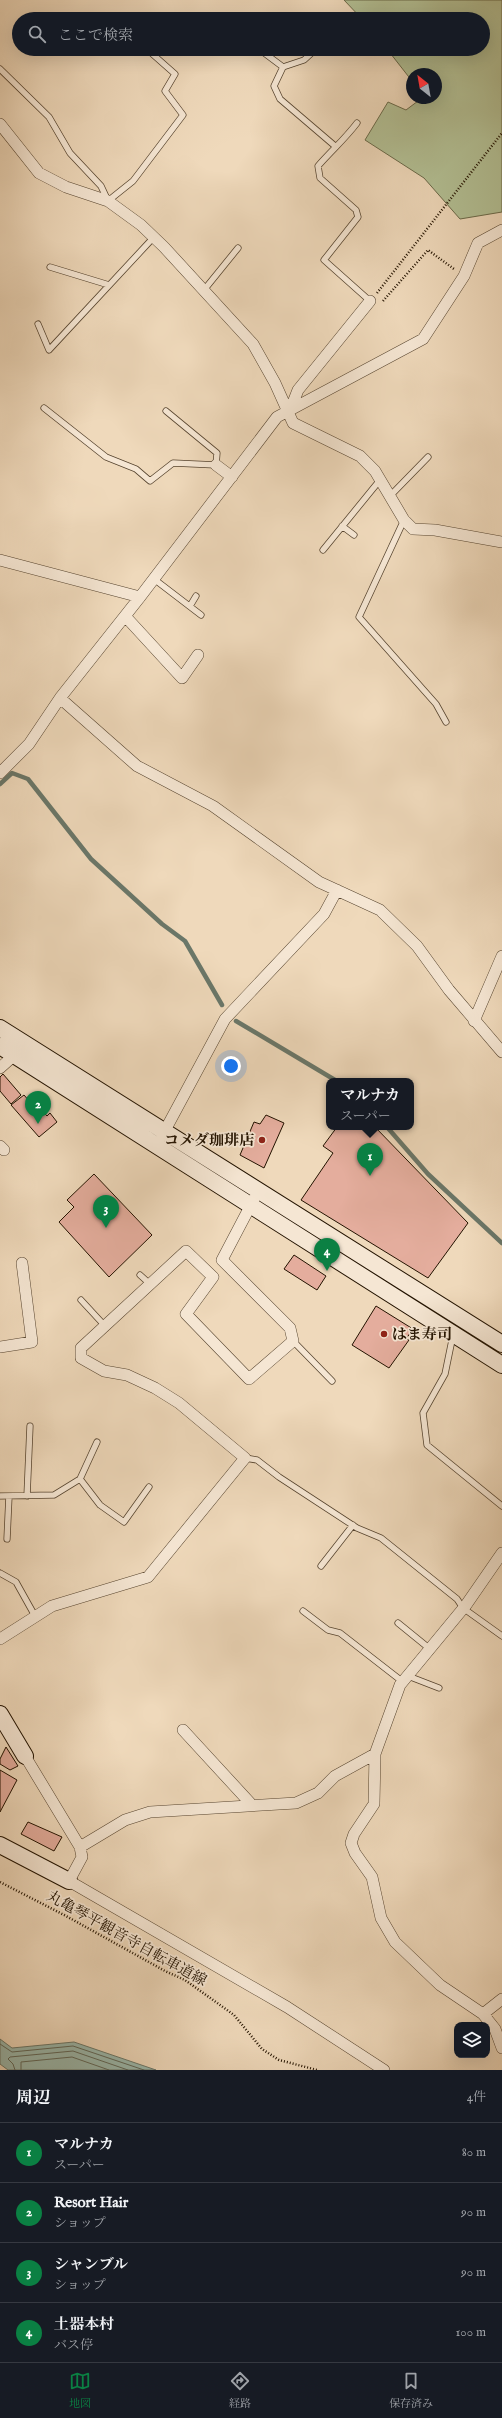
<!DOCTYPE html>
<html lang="ja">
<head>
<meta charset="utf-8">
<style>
  :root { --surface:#171b24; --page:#242831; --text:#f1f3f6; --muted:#9ea1a6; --line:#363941; --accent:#0b8043 }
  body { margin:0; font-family:"IM FELL English","Noto Serif JP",serif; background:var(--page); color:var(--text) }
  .controls { position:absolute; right:12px; bottom:12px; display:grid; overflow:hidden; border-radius:8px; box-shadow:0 4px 16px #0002 }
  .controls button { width:36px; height:36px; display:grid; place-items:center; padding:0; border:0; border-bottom:1px solid var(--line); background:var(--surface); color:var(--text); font:20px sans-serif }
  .compass { position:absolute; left:406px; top:68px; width:36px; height:36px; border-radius:50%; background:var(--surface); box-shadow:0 4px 16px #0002; rotate:329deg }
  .you { position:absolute; left:231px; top:1066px; width:14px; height:14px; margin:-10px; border:3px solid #fff; border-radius:50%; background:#1a73e8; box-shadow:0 0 0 6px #1a73e833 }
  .badge { display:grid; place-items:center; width:26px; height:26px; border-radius:50%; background:var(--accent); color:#fff; font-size:13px; font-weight:700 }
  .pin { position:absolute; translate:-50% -33px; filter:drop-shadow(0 1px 2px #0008) }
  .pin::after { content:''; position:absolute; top:21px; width:14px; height:12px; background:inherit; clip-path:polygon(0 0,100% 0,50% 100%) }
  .popup { position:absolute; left:326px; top:1078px; width:88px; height:52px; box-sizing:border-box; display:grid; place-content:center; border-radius:8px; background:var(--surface); filter:drop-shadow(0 1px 3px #0005); font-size:13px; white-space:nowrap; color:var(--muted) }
  .popup b { font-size:15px; color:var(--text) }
  .popup::after { content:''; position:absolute; left:50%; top:100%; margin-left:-8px; border:8px solid transparent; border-top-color:var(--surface) }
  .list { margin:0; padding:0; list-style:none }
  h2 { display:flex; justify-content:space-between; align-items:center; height:52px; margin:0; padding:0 16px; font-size:17px }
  h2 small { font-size:13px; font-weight:400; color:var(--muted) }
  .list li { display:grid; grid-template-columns:26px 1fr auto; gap:12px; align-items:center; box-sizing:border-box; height:60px; padding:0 16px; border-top:1px solid var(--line) }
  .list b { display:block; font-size:15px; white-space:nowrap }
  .list p { margin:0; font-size:13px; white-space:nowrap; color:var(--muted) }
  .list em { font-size:13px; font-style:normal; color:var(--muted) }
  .icon { flex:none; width:22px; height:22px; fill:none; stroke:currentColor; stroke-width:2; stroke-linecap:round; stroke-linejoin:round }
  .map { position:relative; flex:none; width:502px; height:2070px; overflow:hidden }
  .search { position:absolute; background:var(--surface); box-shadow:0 4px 16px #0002; left:12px; right:12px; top:12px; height:44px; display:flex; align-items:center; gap:10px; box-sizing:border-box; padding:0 14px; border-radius:22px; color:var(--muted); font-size:15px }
  .sheet { height:292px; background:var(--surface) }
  nav { display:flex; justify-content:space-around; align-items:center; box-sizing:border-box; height:56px; border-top:1px solid var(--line); background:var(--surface); font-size:11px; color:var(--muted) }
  nav a { display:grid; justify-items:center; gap:2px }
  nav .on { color:var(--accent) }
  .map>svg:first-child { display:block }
  .green { fill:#b3c095; stroke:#6b6a4a }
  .water { fill:#9abaaf; stroke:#6a7769 }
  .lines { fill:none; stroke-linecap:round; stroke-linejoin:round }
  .shore { stroke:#5e6658; stroke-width:1 }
  .stream { stroke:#6a7769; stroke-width:4.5 }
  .building { fill:#e4ad9d; stroke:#231300 }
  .lane-casing { stroke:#56442f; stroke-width:7 }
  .street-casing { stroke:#56442f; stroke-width:12 }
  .secondary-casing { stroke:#231300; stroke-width:18 }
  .path { stroke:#231300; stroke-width:2.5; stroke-dasharray:1 2; stroke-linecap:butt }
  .lane { stroke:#f5e6d3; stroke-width:5.5 }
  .street { stroke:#f5e6d3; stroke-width:11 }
  .secondary { stroke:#f5e6d3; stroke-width:16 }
  .poi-dot { fill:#8f2418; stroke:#f5e6d3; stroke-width:1.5 }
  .labels { text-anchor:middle; stroke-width:3.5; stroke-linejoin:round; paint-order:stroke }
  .poi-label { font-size:15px; font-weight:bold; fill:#231300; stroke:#f5e6d3; text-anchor:end }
  .street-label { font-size:15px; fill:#231300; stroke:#f5e6d3 }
</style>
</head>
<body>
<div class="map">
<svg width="502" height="2070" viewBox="0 0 502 2070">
  <rect width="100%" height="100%" fill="#efd9bb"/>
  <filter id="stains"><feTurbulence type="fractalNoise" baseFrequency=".005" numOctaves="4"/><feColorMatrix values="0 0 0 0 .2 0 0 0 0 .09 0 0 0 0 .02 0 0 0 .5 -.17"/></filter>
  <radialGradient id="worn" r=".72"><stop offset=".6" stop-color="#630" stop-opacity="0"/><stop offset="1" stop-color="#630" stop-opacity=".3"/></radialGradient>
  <!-- green -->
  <path class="green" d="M344,0H502V212L460,219L424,178L365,140L388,102L406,110L422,98H436V74H412V81L387,49H483V19H362Z"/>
  <!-- water -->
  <path class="water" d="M0,2039L12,2048L74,2042L156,2070H8L0,2064Z"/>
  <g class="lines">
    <!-- shore -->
    <path class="shore" d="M0,2044L12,2052L73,2046L144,2070
      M15,2070L13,2064L8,2059L10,2057L73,2051L128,2070
      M21,2070V2062L72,2057L109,2070"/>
    <!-- stream -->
    <path class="stream" d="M0,784L12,773L28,779L91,859L162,924L185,941L222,1005
      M236,1021L335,1080
      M387,1127L428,1174L502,1243"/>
  </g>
  <!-- building -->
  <path class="building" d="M3,1074L21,1095L11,1104L0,1091V1077Z
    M24,1095L36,1109L39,1107L47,1116L50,1113L57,1122L39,1137L11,1105Z
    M266,1115L284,1123L264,1168L240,1155L254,1122L260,1124Z
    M337,1127H375L468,1223L428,1278L301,1200L333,1153L323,1146Z
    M94,1174L152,1235L109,1277L59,1222L74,1207L67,1200Z
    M294,1255L326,1276L317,1290L284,1269Z
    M376,1306L413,1329L406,1339L409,1340L389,1368L352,1345Z
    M6,1747L18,1766L10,1770L0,1764V1759Z
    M0,1770L17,1780L0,1812Z
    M28,1822L62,1837L54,1851L21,1834Z"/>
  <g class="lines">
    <defs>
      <path id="lane" d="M259,49L283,67
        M316,49L304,60L283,67L274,86L280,99L335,146
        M0,69L49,117L70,153L101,186L108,201L133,181L183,115L165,91L175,74L149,51
        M357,123C345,139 331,151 318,166L320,178L356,210L358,217L324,260L370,301
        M50,267L109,285
        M204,290L238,248
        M38,324L49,350L154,237
        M44,408L106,457L136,469L150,481L173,463L216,465L217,453L166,411
        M390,496L428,457
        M404,520L359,617L436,704L446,722
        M342,526L354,535
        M323,550L380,480
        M154,579L201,615
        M190,606L196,596
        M140,1275L150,1284
        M81,1300L105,1326
        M453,1335L445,1374L423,1413L427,1445L502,1506
        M293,1341L332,1381
        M245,1458L257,1460L279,1477L357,1528L381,1538L457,1599L463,1608L502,1636
        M80,1479L97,1442
        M0,1496L54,1495L80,1479L100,1505L124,1522L149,1487
        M27,1496L30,1426
        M7,1539L9,1496
        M321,1566L353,1525
        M0,1573L16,1582L35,1616
        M303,1611L328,1630L340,1633L403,1682
        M398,1623L430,1649
        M408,1676L439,1688"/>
      <path id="street" d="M0,124L39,173L66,187L108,201L141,225L164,247L253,344L275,383L293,423L360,456L375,471L404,520L413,529L435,530L502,542
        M289,413L298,390L370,301
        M216,465L232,477
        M0,560L140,597
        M125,616L182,678L198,655
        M60,698L137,766L213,806L319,882L380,910L417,946L449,990L502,1052
        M0,773L29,744L60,698L140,597L277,417L423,339L464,276L478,243L502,230
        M474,1021L502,956
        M0,1068L19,1051
        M162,1136L225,1019L324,914L337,890
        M0,1146L4,1150
        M0,1347L32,1342L22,1263
        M502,1553L466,1605L400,1685L375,1754L374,1804L354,1834L351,1843L355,1853L372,1877L381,1918L395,1942L440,1985L483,2014L495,2029L502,2048
        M0,1639L52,1606L148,1577L245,1458L179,1403L155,1388L127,1375L104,1371L81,1358V1348L186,1251L213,1277L186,1314L249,1379L293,1341L290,1328L222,1260L254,1199
        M183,1730L252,1805
        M25,1756L80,1847L82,1857L69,1881L287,2007L384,2070
        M80,1847L125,1820L150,1812L296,1803L318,1793L335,1776L375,1754
        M483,2014L502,1999"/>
      <path id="secondary" d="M0,1028L502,1344
        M0,1046L502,1365
        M0,1714L25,1756
        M0,1845L69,1881"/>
    </defs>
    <!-- lane casing -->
    <use href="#lane" class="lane-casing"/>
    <!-- street casing -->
    <use href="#street" class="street-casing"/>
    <!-- secondary casing -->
    <use href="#secondary" class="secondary-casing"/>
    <!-- path -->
    <path class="path" d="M377,293L502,133
      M383,301L428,250L454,269
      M0,1882L66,1916L165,1971L185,1980L234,2015L262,2049L279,2060L317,2070"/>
    <!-- lane -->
    <use href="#lane" class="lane"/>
    <!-- street -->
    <use href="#street" class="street"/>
    <!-- secondary -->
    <use href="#secondary" class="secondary"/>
  </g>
  <!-- markers -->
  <g class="poi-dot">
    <circle cx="262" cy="1140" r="4"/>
    <circle cx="384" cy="1334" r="4"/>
  </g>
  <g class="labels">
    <!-- poi labels -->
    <g class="poi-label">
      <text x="254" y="1145">コメダ珈琲店</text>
      <text x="392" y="1339" text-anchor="start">はま寿司</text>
    </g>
    <!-- street labels -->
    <g class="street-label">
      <text transform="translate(127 1938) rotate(29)" y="5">丸亀琴平観音寺自転車道線</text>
    </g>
  </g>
  <rect width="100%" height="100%" filter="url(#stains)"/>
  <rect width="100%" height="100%" fill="url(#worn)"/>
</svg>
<div class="controls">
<button><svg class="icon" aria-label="layers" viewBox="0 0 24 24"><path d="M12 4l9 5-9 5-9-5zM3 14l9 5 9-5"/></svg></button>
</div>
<svg class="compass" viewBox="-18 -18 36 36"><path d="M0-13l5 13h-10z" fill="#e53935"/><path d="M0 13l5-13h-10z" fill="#9ea1a6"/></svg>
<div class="you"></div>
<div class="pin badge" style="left:370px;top:1176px">1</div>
<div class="popup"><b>マルナカ</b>スーパー</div>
<div class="pin badge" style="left:38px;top:1124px">2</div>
<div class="pin badge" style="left:106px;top:1228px">3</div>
<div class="pin badge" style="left:327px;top:1271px">4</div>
<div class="search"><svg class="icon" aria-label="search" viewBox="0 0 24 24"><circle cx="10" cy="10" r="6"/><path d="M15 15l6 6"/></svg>ここで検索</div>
</div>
<section class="sheet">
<h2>周辺<small>4件</small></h2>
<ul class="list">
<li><span class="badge">1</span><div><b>マルナカ</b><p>スーパー</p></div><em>80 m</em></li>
<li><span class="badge">2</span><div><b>Resort Hair</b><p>ショップ</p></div><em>90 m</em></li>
<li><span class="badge">3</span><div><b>シャンブル</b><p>ショップ</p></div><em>90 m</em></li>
<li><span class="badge">4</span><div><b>土器本村</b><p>バス停</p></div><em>100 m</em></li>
</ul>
</section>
<nav>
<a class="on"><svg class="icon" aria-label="map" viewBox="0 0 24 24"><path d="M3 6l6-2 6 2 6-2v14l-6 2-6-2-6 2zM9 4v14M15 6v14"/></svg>地図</a>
<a><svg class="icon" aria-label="directions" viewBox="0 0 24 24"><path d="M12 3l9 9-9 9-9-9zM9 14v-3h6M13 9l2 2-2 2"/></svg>経路</a>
<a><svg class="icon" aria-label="saved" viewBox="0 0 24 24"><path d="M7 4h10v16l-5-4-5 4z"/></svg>保存済み</a>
</nav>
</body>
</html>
